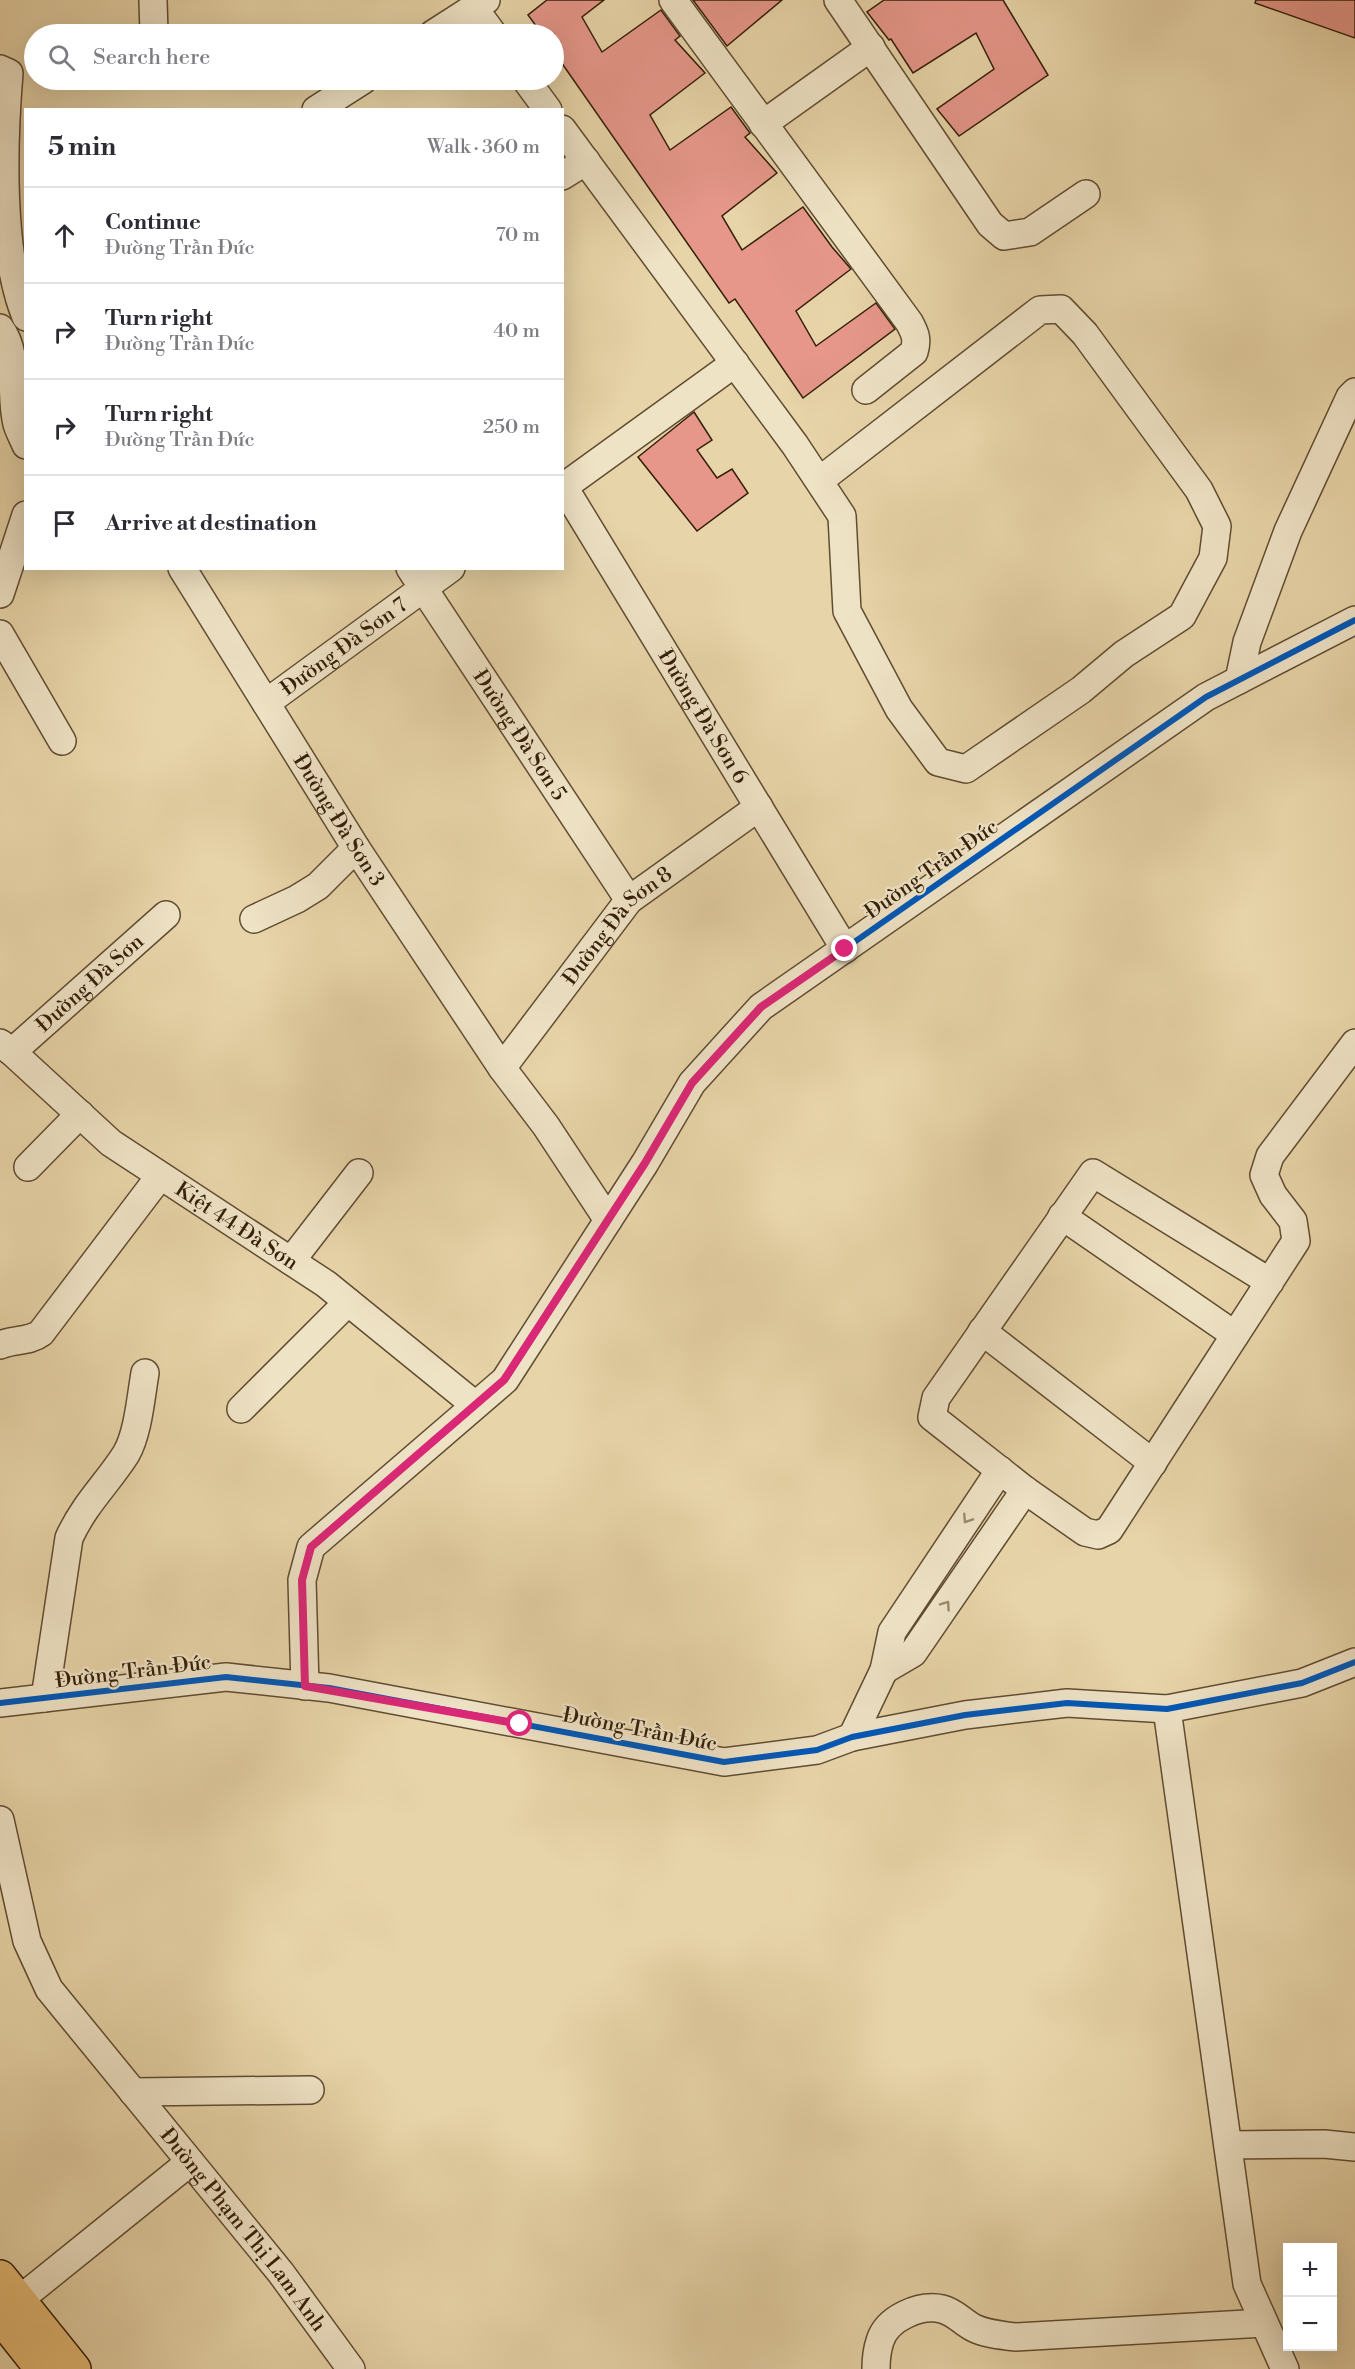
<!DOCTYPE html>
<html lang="en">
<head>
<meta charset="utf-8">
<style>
  :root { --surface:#fff; --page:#f2f2f3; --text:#2b2b33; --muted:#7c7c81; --line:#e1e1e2 }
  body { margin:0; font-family:"Libre Bodoni",serif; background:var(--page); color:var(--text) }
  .controls { position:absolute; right:18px; bottom:18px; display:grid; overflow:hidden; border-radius:0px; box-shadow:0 6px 24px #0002 }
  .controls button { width:54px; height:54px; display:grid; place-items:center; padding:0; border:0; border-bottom:2px solid var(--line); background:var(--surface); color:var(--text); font:30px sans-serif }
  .stop { position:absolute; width:18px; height:18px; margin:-14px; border:4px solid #db2777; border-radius:50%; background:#fff }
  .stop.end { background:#db2777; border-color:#fff; box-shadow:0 2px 6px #0008 }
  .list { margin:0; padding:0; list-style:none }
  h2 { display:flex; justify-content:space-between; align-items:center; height:78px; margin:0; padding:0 24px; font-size:26px }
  h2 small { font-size:20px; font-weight:400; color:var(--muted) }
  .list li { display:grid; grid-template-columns:39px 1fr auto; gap:18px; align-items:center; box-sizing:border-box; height:96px; padding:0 24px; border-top:2px solid var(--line) }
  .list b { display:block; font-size:22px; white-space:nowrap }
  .list p { margin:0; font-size:20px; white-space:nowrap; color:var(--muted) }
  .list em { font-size:20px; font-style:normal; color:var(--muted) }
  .icon { flex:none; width:33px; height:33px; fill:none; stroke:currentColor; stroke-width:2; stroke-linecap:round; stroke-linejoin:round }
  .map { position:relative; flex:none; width:1355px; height:2369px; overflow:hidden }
  .search { position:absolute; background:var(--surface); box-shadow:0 6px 24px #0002; left:24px; top:24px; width:540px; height:66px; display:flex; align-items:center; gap:15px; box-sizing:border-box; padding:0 21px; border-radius:33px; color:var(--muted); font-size:22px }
  .panel { position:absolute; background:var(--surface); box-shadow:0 6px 24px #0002; left:24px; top:108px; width:540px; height:462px; border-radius:0px }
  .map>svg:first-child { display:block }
  .building { fill:#e6978a; stroke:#331e09; stroke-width:1.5 }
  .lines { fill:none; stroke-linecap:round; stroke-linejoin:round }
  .minor-casing { stroke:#604c31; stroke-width:30 }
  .major-casing { stroke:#331e09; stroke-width:36 }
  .minor { stroke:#efe3c6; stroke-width:27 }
  .major { stroke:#e4ba74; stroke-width:33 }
  .cycleway-casing { stroke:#efe3c6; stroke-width:10 }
  .cycleway { stroke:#0057b8; stroke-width:6 }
  .oneway { stroke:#9a8a71 }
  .route { stroke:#db2777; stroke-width:8 }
  .labels { text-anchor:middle; stroke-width:4.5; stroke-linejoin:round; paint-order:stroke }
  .street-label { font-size:21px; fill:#331e09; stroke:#efe3c6 }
</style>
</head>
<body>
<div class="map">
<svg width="1355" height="2369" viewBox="0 0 1355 2369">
  <rect width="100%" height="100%" fill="#e7d4a8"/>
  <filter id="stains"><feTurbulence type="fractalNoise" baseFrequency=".00333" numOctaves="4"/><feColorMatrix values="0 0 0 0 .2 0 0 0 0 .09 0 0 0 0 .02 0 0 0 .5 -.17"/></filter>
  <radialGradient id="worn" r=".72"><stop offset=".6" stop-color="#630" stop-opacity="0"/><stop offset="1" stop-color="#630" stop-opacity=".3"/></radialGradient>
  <!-- building -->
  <path class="building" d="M547,0H604L582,17L602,52L661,10L680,36L675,40L705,73L650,115L670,150L731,107L750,133L745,137L777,173L722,216L742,250L803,207L832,247L851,269L796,311L816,346L876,303L895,329L803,398L735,299L729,303L554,52V34H542L528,15Z
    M693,0H782L727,46Z
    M884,0H1003L1048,75L959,136L937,109L994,69L976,33L913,73L891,39L889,40L867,12Z
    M1256,0H1355V38L1255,3Z
    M694,412L712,440L697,450L717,478L732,469L748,493L697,531L638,457Z"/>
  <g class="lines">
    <defs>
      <g id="minor">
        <path d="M153,0L154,34"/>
        <path d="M673,0L909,322C915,333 918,339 914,352L866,390"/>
        <path d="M838,0L990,224L1004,236L1030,232L1086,194"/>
        <path d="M474,8L493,34"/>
        <path d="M433,34L486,0"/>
        <path d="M0,69L9,73C3,146 0,253 26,317"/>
        <path d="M526,80L548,110"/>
        <path d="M316,110L363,80"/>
        <path d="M763,124L871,47"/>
        <path d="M562,129L795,445L842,516L847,611L899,709L938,762L966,769L1081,690L1124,654L1182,616L1213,558L1217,526L1199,490L1085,334L1061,309L1040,310L819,481"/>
        <path d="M562,176L586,161"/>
        <path d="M0,328C20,355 9,393 17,424C19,431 23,438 26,445"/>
        <path id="s1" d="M562,484L845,949"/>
        <path d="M562,488L735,363"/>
        <path id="s2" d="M182,568L356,848L502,1068L546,1126L608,1220"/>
        <path id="s3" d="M410,568L629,900"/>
        <path d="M0,594L26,515"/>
        <path d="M0,634L62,741"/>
        <path d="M1239,680L1247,642L1288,531L1350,397L1355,392"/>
        <path id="s4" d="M266,703L451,568"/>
        <path d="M254,919L297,899L318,886L356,848"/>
        <path id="s5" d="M0,1043L12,1052L111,1143L326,1284L475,1405"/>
        <path id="s6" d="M12,1052L166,915"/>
        <path id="s7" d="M502,1068L629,900L759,807"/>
        <path d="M28,1167L80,1114"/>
        <path d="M1062,1216L1235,1335"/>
        <path d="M291,1261L359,1173"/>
        <path d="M1270,1282L1093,1173L936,1398L932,1417L1025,1490L1085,1532L1098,1535L1109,1530L1296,1241L1293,1221L1273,1195L1264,1175L1270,1156L1355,1043"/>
        <path d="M982,1331L1153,1463"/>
        <path d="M0,1345C14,1339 29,1342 41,1333L160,1176"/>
        <path d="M241,1409L348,1302"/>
        <path d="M1000,1470L892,1632L884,1670L913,1653L1025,1490"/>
        <path d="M305,1686L302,1580L311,1547L505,1380L645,1163L692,1083L761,1007L1206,697L1355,620"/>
        <path d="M45,1698L69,1538C85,1503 107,1484 126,1454C138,1434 141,1396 145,1373"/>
        <path d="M0,1703L226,1677L329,1688L724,1762L817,1750L852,1737L965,1715L1067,1703L1167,1709L1302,1683L1355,1662"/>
        <path d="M1167,1709L1247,2284L1285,2369"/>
        <path d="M852,1737L884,1670"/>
        <path id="s8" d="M0,1820L27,1941L49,1989L281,2273L351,2369"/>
        <path d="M133,2092L310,2090"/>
        <path d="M1228,2145L1324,2144L1355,2147"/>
        <path d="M19,2300L190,2162"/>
        <path d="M876,2369C876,2360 877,2350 880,2341C887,2318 920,2304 942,2309C955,2312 962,2322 974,2328C986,2334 1001,2335 1015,2337L1264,2323"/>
      </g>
      <path id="major" d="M0,2277L74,2369
        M0,2316L42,2369"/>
    </defs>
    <!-- minor casing -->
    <use href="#minor" class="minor-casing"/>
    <!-- major casing -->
    <use href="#major" class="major-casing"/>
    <!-- minor -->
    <use href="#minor" class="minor"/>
    <!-- major -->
    <use href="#major" class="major"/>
    <defs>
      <path id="cycleway" d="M305,1686L302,1580L311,1547L505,1380L645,1163L692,1083L761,1007L1206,697L1355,620
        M0,1703L226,1677L329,1688L724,1762L817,1750L852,1737L965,1715L1067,1703L1167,1709L1302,1683L1355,1662"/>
    </defs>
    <!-- cycleway casing -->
    <use href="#cycleway" class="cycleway-casing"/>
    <!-- cycleway -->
    <use href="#cycleway" class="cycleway"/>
  </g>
  <!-- one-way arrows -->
  <defs><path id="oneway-chevron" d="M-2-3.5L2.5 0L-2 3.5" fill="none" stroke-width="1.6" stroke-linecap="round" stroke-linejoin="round" transform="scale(1.5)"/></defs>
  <g class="oneway">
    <use href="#oneway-chevron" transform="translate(967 1519) rotate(123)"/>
    <use href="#oneway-chevron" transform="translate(946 1605) rotate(-55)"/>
  </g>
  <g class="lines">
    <!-- route -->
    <path class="route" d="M520,1724L305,1686L302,1580L311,1547L504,1380L645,1163L692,1083L761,1007L845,949"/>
  </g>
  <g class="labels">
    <!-- street labels -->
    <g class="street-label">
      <text dy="7" stroke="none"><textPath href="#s4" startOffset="96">Đường Đà Sơn 7</textPath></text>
      <text dy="7" stroke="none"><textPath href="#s1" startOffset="272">Đường Đà Sơn 6</textPath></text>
      <text dy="7" stroke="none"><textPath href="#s3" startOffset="200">Đường Đà Sơn 5</textPath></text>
      <text dy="7" stroke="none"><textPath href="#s2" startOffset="297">Đường Đà Sơn 3</textPath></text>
      <text transform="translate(931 869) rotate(-35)" y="7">Đường Trần Đức</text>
      <text dy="7" stroke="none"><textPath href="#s7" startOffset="184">Đường Đà Sơn 8</textPath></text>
      <text dy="7" stroke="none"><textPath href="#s6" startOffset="104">Đường Đà Sơn</textPath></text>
      <text dy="7" stroke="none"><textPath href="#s5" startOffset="300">Kiệt 44 Đà Sơn</textPath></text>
      <text transform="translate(133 1671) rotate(-7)" y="7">Đường Trần Đức</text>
      <text transform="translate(640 1729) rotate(11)" y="7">Đường Trần Đức</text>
      <text dy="7" stroke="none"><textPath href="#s8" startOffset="486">Đường Phạm Thị Lam Anh</textPath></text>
    </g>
  </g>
  <rect width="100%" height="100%" filter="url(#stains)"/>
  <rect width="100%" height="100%" fill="url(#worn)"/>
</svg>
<div class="controls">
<button>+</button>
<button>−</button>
</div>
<div class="stop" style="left:520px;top:1724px"></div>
<div class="stop end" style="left:845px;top:949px"></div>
<div class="search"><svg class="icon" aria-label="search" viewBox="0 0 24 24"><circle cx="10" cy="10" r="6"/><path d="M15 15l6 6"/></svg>Search here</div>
<section class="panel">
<h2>5 min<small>Walk · 360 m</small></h2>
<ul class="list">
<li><svg class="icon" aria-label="ahead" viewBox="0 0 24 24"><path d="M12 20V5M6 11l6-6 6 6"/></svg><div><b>Continue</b><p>Đường Trần Đức</p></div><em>70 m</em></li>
<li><svg class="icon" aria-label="right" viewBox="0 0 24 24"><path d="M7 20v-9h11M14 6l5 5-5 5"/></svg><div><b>Turn right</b><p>Đường Trần Đức</p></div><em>40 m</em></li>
<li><svg class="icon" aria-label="right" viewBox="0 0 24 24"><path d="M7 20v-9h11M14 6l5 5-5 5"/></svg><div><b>Turn right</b><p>Đường Trần Đức</p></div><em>250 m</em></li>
<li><svg class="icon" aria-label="arrive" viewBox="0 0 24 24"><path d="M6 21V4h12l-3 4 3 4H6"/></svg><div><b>Arrive at destination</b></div></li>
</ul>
</section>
</div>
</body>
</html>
